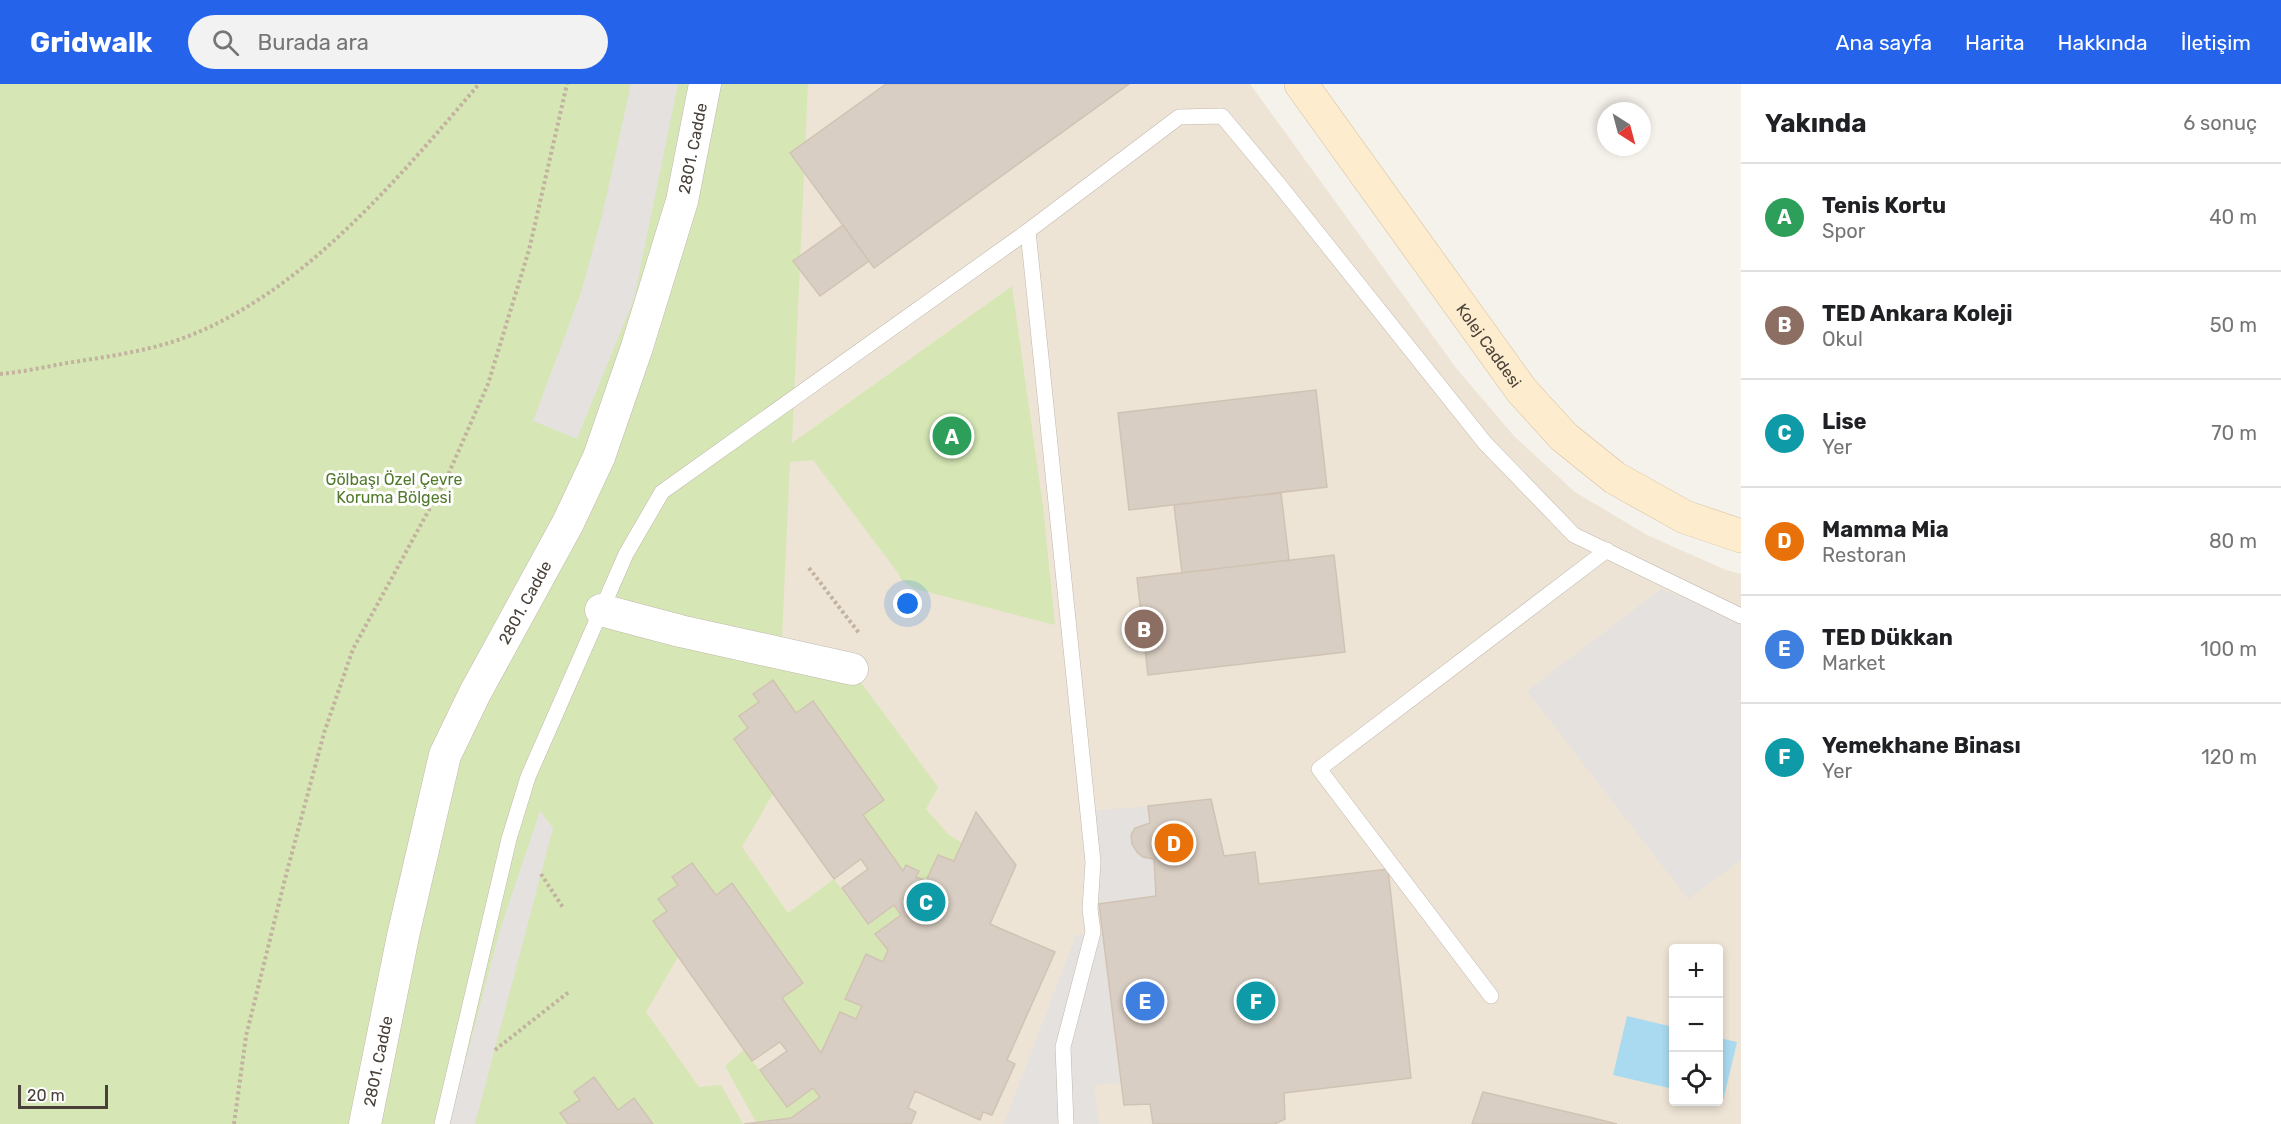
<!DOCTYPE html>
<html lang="tr">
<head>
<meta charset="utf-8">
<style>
  :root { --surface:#fff; --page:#f2f2f2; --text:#202124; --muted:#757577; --line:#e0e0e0; --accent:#2563eb }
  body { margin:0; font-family:Rubik,sans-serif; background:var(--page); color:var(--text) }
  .controls { position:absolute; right:18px; bottom:18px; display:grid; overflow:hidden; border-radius:6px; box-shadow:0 3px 9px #0003 }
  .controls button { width:54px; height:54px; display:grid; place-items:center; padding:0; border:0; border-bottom:2px solid var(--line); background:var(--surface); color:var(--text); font:30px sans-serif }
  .compass { position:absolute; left:1597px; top:18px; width:54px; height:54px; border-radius:50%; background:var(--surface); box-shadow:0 3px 9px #0003; rotate:144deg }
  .scale { position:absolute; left:18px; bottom:15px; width:90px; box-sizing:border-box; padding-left:6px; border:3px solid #494139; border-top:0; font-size:16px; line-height:21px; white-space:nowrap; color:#494139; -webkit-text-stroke:4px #fff; paint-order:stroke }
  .you { position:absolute; left:908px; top:520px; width:21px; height:21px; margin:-15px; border:4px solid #fff; border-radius:50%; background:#1a73e8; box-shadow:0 0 0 9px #1a73e833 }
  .badge { display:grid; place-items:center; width:39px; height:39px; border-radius:50%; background:var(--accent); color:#fff; font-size:20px; font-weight:700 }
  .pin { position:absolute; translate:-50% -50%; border:3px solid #fff; box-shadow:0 2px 6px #0006 }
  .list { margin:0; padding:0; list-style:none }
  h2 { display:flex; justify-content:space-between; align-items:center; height:78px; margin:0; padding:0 24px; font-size:26px }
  h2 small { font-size:20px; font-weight:400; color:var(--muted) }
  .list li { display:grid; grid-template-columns:39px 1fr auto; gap:18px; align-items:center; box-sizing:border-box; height:108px; padding:0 24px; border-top:2px solid var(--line) }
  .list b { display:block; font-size:22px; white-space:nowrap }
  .list p { margin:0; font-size:20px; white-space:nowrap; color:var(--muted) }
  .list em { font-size:20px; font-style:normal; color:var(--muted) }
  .icon { flex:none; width:33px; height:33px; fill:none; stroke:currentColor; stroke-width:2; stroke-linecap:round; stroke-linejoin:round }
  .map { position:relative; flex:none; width:1741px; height:1040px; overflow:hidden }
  header { display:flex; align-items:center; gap:36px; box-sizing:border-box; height:84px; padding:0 30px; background:var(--accent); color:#fff }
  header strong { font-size:28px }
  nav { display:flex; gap:33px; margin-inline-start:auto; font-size:21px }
  .search { width:420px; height:54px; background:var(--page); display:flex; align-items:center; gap:15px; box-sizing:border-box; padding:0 21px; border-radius:33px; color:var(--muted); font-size:22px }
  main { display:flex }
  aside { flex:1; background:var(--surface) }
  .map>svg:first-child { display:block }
  .education { fill:#ede4d5; fill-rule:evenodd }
  .green { fill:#d6e7b5 }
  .parking { fill:#e4e1df }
  .water { fill:#aadaef }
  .building { fill:#d9cec3; stroke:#d1c3b4; stroke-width:1.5 }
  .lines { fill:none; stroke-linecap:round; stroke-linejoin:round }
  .lane-casing { stroke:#c0b8ad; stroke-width:16 }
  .street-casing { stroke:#c0b8ad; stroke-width:33 }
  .secondary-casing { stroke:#d3bf9c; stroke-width:34 }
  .path { stroke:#c2b29f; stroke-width:4; stroke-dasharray:3 3; stroke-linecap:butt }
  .lane { stroke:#fff; stroke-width:15 }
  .street { stroke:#fff; stroke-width:32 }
  .secondary { stroke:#fdeccd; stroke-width:33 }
  .labels { text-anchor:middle; stroke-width:6; stroke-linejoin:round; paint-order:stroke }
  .street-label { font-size:16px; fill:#494139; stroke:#fff }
  .park-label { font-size:16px; fill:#527a2d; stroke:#fff }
</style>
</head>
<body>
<header>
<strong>Gridwalk</strong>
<div class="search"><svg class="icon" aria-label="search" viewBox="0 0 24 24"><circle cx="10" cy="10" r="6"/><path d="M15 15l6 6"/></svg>Burada ara</div>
<nav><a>Ana sayfa</a><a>Harita</a><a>Hakkında</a><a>İletişim</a></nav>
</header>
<main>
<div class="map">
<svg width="1741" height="1040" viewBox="0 0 1741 1040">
  <rect width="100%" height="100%" fill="#f5f1eb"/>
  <!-- education -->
  <path class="education" d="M749,0H1250L1456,284L1514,352L1575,408L1647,451L1726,486L1741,490V1040H389ZM1674,864H1718V1018H1674Z"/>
  <!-- green -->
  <path class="green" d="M0,0H808L792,359L1012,202L1043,423L1055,541L916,505L902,497L898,489L813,376L790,378L781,575L857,593L938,703L926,725L948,750L966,761L954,777L938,771L926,797L916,793L919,787L906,781L903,787L863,731L884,716L796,629L779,606L774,708L742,763L788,829L834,795L867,840L894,821L901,831L875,850L888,866L883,878L865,870L846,915L862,922L856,935L840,928L821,969L782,914L803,898L732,800L714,811L646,928L699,1003L721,1001L743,1040H653L634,1015L618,1026L580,1040H0Z
    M744,966L787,1022L813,1004L820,1013L791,1034L756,1038L725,982Z"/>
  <!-- parking -->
  <path class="parking" d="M631,0H678L634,215L577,355L533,337L581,209L602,132Z
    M1661,505L1741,537V776L1688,815L1527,607Z
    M1148,722L1150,739L1136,744L1132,760L1143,773L1154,775L1156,812L1099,820L1089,727Z
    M540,727L553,744L475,1040H449L499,849Z
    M1102,847L1120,999L1094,1001L1099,1040H1004L1076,851Z"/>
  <!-- water -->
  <path class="water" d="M1627,932L1673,943V1005L1613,991Z
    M1719,954L1737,958L1723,1017L1719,1016Z"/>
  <!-- building -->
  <path class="building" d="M886,0H1129L874,184L790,69Z
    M843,141L869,177L820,212L793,177Z
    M1316,306L1327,403L1129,426L1118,329Z
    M1281,409L1289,476L1182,489L1174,421Z
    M1334,471L1345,568L1148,591L1137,494Z
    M773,596L796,629L813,617L884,716L863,731L903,787L906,781L919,787L916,793L926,797L938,771L954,777L976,728L1016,781L990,840L1055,868L1007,976L1015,980L992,1031L983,1028L980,1036L915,1007L908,1024L916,1028L911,1040H744L791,1034L820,1013L813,1004L787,1023L760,986L787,967L780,958L752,977L653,837L667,827L658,815L678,801L672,793L692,779L716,811L732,799L803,899L782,914L821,969L840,928L856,935L862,922L845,915L866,870L883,878L888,866L875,850L901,831L894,821L868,840L842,804L868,785L861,775L834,795L734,655L748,644L739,632L759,618L753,610Z
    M1211,715L1224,772L1255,768L1259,800L1388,785L1411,994L1284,1009L1285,1035L1275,1040H1153L1150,1020L1124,1021L1099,820L1156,812L1154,775L1143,773L1137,768L1132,760L1131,751L1135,744L1150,739L1148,722Z
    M594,993L618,1026L634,1014L653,1040H568L560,1029L580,1016L574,1008Z
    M1483,1008L1589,1033L1617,1040H1472Z"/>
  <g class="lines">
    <defs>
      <path id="lane" d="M1028,147L1093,778L1090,825L1093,848L1063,963L1066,1040
        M1491,912L1319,685L1607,466
        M442,1040L509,755L528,693L626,470L662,408L1028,147L1179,33L1222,32L1277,98L1485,359L1574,451L1741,532"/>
      <g id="street">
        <path d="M601,526L680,547L852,585"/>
        <path id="s1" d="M365,1040L403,852L445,671L475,609L568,439L599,373L637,263L682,117L705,0"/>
      </g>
      <g id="secondary">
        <path id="s2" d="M1301,0L1522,307L1564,353L1615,394L1685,433L1741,452"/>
      </g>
    </defs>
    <!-- lane casing -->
    <use href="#lane" class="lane-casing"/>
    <!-- street casing -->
    <use href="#street" class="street-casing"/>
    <!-- secondary casing -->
    <use href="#secondary" class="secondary-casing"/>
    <!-- path -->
    <path class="path" d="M0,290C22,288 45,283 67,279C105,273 142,268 178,256C300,213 397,96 479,0
      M809,484L859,549
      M541,790L564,825
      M495,966L570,907
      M234,1040L246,952L285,795L324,649L353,565L448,391L488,300L529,166L567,0"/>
    <!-- lane -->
    <use href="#lane" class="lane"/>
    <!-- street -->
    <use href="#street" class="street"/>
    <!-- secondary -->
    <use href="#secondary" class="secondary"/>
  </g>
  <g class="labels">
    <!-- street labels -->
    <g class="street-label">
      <text dy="6" stroke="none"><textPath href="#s1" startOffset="1036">2801. Cadde</textPath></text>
      <text dy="6" stroke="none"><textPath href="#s2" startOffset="322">Kolej Caddesi</textPath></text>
      <text dy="6" stroke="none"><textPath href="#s1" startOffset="550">2801. Cadde</textPath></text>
      <text dy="6" stroke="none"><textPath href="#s1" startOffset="64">2801. Cadde</textPath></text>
    </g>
    <!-- park labels -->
    <g class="park-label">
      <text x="394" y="401">Gölbaşı Özel Çevre<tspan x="394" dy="18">Koruma Bölgesi</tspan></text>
    </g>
  </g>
</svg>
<div class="controls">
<button>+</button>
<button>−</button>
<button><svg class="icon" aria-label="locate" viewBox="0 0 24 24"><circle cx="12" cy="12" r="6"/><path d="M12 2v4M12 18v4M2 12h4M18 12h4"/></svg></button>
</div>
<svg class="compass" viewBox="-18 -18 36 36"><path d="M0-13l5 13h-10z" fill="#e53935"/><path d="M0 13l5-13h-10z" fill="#757577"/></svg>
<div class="scale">20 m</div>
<div class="you"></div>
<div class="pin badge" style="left:952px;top:352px;background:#2e9e5b">A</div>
<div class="pin badge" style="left:1144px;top:545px;background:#8d6e63">B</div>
<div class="pin badge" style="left:926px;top:818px;background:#0f9aa8">C</div>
<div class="pin badge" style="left:1174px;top:759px;background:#e8710a">D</div>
<div class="pin badge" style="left:1145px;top:917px;background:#3f7fe0">E</div>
<div class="pin badge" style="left:1256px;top:917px;background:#0f9aa8">F</div>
</div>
<aside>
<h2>Yakında<small>6 sonuç</small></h2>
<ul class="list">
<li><span class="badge" style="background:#2e9e5b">A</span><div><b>Tenis Kortu</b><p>Spor</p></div><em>40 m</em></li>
<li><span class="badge" style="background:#8d6e63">B</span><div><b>TED Ankara Koleji</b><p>Okul</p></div><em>50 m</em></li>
<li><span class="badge" style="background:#0f9aa8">C</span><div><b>Lise</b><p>Yer</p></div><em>70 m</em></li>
<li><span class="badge" style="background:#e8710a">D</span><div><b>Mamma Mia</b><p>Restoran</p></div><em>80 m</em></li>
<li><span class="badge" style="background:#3f7fe0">E</span><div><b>TED Dükkan</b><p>Market</p></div><em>100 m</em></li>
<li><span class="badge" style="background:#0f9aa8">F</span><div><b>Yemekhane Binası</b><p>Yer</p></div><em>120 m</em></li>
</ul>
</aside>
</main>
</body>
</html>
